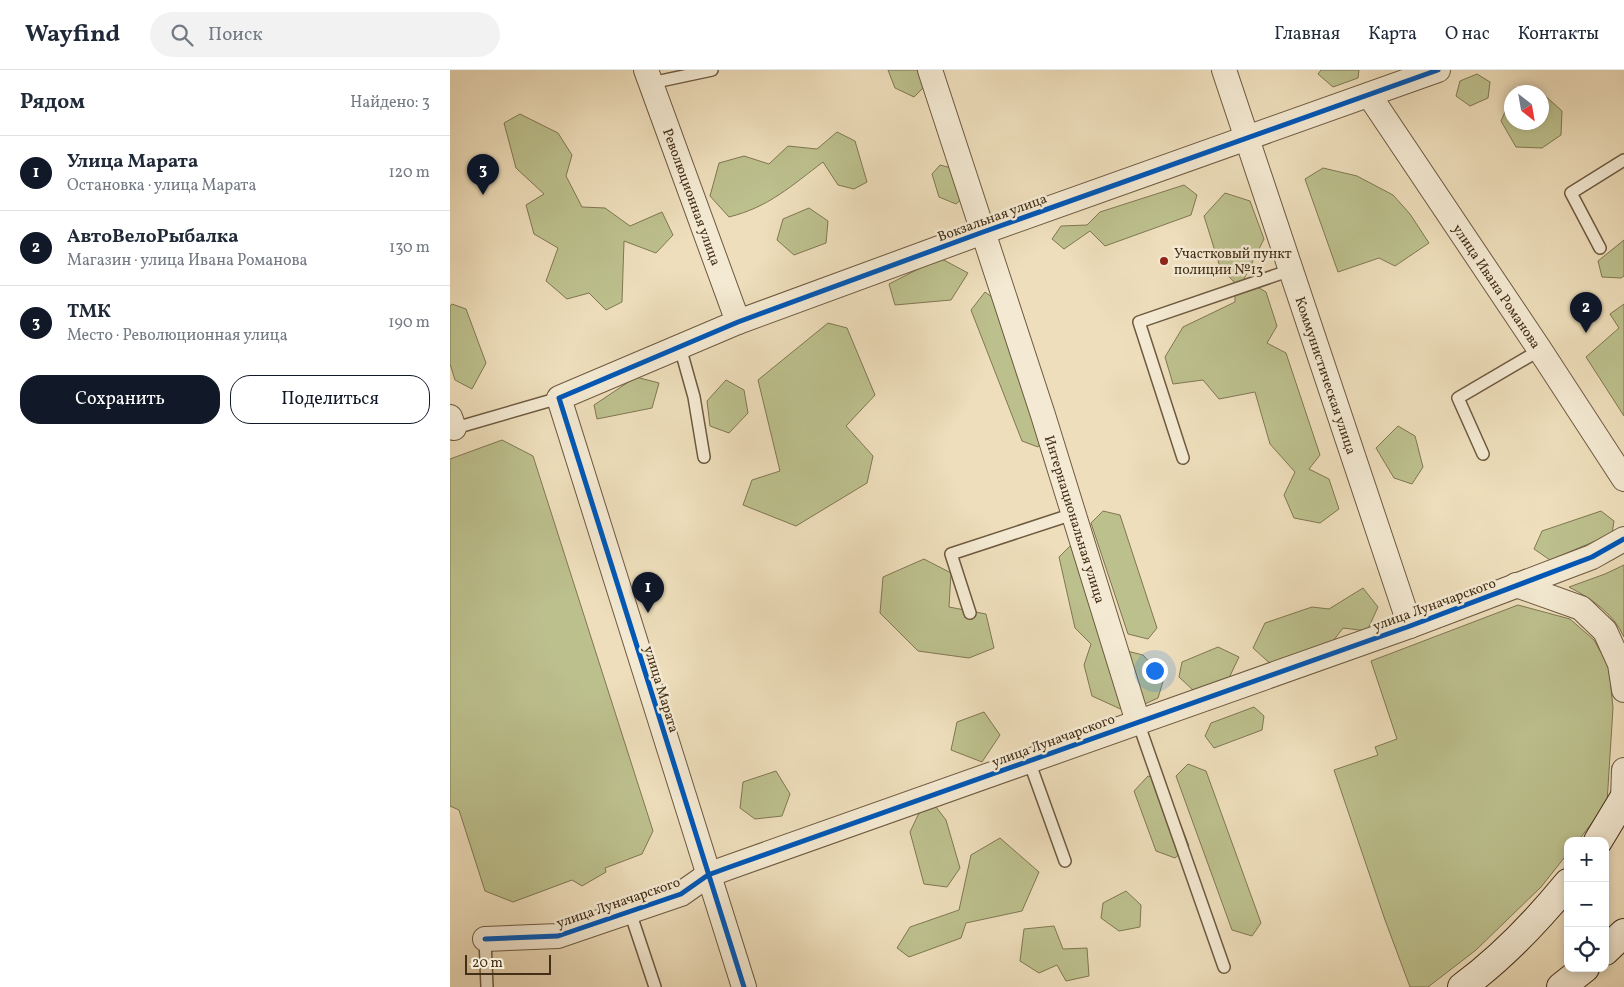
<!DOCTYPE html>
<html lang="ru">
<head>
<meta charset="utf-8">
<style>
  :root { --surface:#fff; --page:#f2f2f3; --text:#1f2937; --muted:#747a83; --line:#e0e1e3; --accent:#111827 }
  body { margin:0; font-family:Vollkorn,serif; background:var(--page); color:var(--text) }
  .controls { position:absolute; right:15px; bottom:15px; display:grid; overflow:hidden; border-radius:10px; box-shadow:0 2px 8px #0003 }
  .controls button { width:45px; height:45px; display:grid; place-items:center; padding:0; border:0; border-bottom:1px solid var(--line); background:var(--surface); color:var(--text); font:25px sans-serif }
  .compass { position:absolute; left:1054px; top:15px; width:45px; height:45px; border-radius:50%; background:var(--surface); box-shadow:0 2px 8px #0003; rotate:149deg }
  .scale { position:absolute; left:15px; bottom:12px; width:86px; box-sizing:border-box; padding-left:5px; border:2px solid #432e17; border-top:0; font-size:14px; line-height:18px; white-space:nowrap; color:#432e17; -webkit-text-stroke:4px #f4ead3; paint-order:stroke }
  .you { position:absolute; left:704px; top:600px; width:18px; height:18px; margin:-12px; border:4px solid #fff; border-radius:50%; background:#1a73e8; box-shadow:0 0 0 8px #1a73e833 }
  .badge { display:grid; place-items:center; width:32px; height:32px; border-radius:50%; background:var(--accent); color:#fff; font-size:16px; font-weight:700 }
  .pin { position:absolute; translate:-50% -41px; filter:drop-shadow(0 1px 2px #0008) }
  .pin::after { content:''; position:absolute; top:26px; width:18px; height:15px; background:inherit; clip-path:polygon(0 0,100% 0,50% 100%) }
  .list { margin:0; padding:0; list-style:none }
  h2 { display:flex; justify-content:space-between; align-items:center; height:65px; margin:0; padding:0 20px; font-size:21px }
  h2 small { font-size:16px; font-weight:400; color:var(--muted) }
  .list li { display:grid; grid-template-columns:32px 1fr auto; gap:15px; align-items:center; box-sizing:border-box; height:75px; padding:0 20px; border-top:1px solid var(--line) }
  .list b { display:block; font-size:19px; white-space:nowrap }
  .list p { margin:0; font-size:16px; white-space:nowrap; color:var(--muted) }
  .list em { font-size:16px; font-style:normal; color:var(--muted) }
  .actions { display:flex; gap:10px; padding:15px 20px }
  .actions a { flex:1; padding:11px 0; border:1px solid var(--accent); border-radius:20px; text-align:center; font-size:18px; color:var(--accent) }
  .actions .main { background:var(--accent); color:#fff }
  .icon { flex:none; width:28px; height:28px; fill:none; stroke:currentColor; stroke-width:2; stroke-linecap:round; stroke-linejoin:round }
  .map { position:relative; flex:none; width:1174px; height:917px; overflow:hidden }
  header { display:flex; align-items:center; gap:30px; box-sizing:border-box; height:70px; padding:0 25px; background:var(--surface); border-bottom:1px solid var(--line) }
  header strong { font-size:24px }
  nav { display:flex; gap:28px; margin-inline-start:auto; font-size:18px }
  .search { width:350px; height:45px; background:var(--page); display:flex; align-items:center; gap:12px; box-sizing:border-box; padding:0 18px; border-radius:28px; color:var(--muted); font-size:19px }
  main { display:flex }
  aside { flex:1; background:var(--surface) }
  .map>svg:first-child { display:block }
  .green { fill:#bcc08d; stroke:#807752 }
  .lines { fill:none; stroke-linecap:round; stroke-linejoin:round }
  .service-casing { stroke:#6e5a40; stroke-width:14 }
  .minor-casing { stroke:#6e5a40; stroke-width:26 }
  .secondary-casing { stroke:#432e17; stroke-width:30 }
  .service { stroke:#f4ead3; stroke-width:11 }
  .minor { stroke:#f4ead3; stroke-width:24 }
  .secondary { stroke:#f4ead3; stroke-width:28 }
  .cycleway-casing { stroke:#f4ead3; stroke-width:8 }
  .cycleway { stroke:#0057b8; stroke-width:5 }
  .poi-dot { fill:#8f2418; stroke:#f4ead3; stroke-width:2 }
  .labels { text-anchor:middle; stroke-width:5; stroke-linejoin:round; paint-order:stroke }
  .street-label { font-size:14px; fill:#432e17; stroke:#f4ead3 }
  .poi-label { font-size:14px; fill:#432e17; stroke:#f4ead3; text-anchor:start }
</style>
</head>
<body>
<header>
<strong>Wayfind</strong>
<div class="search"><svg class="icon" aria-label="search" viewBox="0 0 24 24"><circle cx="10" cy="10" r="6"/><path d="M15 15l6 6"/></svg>Поиск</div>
<nav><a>Главная</a><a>Карта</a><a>О нас</a><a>Контакты</a></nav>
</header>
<main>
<aside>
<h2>Рядом<small>Найдено: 3</small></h2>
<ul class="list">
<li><span class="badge">1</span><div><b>Улица Марата</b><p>Остановка · улица Марата</p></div><em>120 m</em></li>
<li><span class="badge">2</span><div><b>АвтоВелоРыбалка</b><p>Магазин · улица Ивана Романова</p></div><em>130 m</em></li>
<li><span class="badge">3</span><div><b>ТМК</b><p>Место · Революционная улица</p></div><em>190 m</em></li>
</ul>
<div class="actions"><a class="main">Сохранить</a><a>Поделиться</a></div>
</aside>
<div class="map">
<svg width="1174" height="917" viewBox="0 0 1174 917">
  <rect width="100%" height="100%" fill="#eedebb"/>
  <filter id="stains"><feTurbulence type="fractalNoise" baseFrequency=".004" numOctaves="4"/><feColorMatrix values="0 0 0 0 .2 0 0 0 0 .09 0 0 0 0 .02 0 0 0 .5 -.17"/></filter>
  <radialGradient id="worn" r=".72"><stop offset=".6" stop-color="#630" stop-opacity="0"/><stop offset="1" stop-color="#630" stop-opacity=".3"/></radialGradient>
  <!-- green -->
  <path class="green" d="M438,0H473L478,13L464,27L445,18Z
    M871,0H909L908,8L883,17L868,4Z
    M1027,4L1040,12L1038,28L1020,36L1006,26L1010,11Z
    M1092,23L1112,41L1111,65L1092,78L1066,77L1051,51L1059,33L1061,32L1062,52H1092Z
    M70,44L108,63L122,85L116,106L132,137L155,138L180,156L212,142L223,165L206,183L174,171L172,232L156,240L139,223L117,229L96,211L108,178L84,164L76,135L94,124L66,98L54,53Z
    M387,62L405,71L417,112L404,119L388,115L373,92C341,116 319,137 279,147L260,126L269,93L294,86L319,94L338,76L367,79Z
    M490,95L505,99L515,126L506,134L489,127L482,104Z
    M873,98L907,106L943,125L960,144L979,173L945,196L929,188L888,202L855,109Z
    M734,115L747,125L741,145L655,176L640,161L614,179L602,169L611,156L637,155L650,142Z
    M775,123L800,131L814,169L794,209L816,222L827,256L817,273L836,283L870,385L859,399L879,409L889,439L870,453L844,448L834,425L845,402L820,374L805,322L769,329L753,310L723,314L715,287L733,257L785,232V213L770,197L754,146Z
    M359,138L378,151L376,173L344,185L327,170L333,149Z
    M1174,170V206L1171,208L1152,207L1148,191Z
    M490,188L518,203L501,230L445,235L439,214Z
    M535,222L551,234L596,363L588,377L572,371L521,240Z
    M2,234L16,239L36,293L22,319L5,310L0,294V236Z
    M1174,234V346L1136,287L1169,258L1160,244Z
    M378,253L397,258L425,325L396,356L423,386L417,413L346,456L293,435L302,410L330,401L308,310Z
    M186,307L209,313L202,338L147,349L144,335Z
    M276,310L294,320L298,343L279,363L260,356L257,331Z
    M948,356L965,366L973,397L962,414L944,408L926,378Z
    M52,370L83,386L203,761L192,784L155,798L156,802L132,816L122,810L63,832L35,821L9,740L0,736V389Z
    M653,441L670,445L707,558L698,569L678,564L641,453Z
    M1151,441L1164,451L1162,464L1100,490L1084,479L1092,461Z
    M622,474L653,575L693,585L714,608L708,628L677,642L642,626L634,595L641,574L625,558L609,487Z
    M474,489L501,503L499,537L536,544L544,578L519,588L468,581L430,543L433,507Z
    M1174,495V567C1163,543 1142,529 1119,517L1155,504Z
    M913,518L928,537L917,561L893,558L880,575L825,598L803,578L815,553L862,537L879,539Z
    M1068,535L1120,549L1144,570L1159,597L1163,638L1157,733L1128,771H1118V783L1091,817L1026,880L978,917H960L935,850L884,700L928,685L925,677L947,669L921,591Z
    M768,577L789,587L779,608L744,621L729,607L732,592Z
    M804,637L814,646L812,660L764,678L755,666L761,653Z
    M534,642L550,665L532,692L501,680L507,652Z
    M738,694L756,701L811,853L802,866L782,860L726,706Z
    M326,701L340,724L332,746L305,749L290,738L293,712Z
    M698,706L714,711L739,776L725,788L706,781L684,721Z
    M486,737L496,750L510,798L497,817L474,814L460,762L470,741Z
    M550,768L589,802L572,841L516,853L511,868L459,887L447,878L460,857L509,840L521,785Z
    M676,821L691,835L690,857L669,861L651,848L653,833Z
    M604,856L613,879L637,878L639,906L616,911L607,895L589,903L570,891L574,859Z"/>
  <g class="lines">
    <defs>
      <path id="service" d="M201,13L262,0
        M1150,178L1121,123L1174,90
        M230,277L244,327L254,387
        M2,359L109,328
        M1033,384L1008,328L1090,280
        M733,388L689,252L841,200
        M520,543L501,484L623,444
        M688,652L774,897
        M579,691L615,791
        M180,842L205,917
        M35,869L37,917"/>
      <g id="minor">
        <path id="s1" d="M196,0L288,252"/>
        <path id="s2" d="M480,0L593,345L688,652"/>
        <path id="s3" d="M774,0L960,556"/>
        <path id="s4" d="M919,25L1090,280L1174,409"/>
        <path d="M0,347L4,358"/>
        <path d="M1066,515L1131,538L1155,561L1170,594L1174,620"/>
        <path d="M1173,730L1174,700"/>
        <path d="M35,869L108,866L231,824L258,805L277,798L960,556L1142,487L1174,469"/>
        <path d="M294,917L109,328L288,252L533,162L988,0"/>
      </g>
      <path id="secondary" d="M1148,771L1174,728
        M1155,881L1174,863
        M1012,917C1053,887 1086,852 1118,813
        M1111,917L1135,898"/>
    </defs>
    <!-- service casing -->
    <use href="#service" class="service-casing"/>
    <!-- minor casing -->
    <use href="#minor" class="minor-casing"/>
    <!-- secondary casing -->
    <use href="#secondary" class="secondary-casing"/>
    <!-- service -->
    <use href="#service" class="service"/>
    <!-- minor -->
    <use href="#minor" class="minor"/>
    <!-- secondary -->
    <use href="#secondary" class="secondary"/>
    <defs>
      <path id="cycleway" d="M35,869L108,866L231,824L258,805L277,798L960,556L1142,487L1174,469
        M294,917L109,328L288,252L533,162L988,0"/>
    </defs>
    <!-- cycleway casing -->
    <use href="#cycleway" class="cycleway-casing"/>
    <!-- cycleway -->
    <use href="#cycleway" class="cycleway"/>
  </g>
  <!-- markers -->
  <circle class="poi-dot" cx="714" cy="191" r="5"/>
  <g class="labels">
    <!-- street labels -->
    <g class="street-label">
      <text dy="5" stroke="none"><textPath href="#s1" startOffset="135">Революционная улица</textPath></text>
      <text transform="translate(542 147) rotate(-20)" y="5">Вокзальная улица</text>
      <text dy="5" stroke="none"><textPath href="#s4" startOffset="230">улица Ивана Романова</textPath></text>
      <text dy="5" stroke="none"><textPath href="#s3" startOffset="322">Коммунистическая улица</textPath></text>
      <text dy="5" stroke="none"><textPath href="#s2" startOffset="472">Интернациональная улица</textPath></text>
      <text transform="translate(984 534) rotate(-20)" y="5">улица Луначарского</text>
      <text transform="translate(212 619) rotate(73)" y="5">улица Марата</text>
      <text transform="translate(603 670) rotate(-20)" y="5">улица Луначарского</text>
      <text transform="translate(168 832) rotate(-19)" y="5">улица Луначарского</text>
    </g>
    <!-- poi labels -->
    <g class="poi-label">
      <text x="724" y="188">Участковый пункт<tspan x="724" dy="16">полиции №13</tspan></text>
    </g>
  </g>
  <rect width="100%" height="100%" filter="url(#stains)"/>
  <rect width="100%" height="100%" fill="url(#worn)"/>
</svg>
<div class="controls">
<button>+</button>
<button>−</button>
<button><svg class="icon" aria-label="locate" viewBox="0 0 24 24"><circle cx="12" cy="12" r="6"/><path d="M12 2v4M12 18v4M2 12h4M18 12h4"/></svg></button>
</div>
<svg class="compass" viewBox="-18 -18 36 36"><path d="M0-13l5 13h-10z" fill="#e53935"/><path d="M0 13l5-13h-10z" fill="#747a83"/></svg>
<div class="scale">20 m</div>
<div class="you"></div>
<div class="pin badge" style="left:198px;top:543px">1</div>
<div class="pin badge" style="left:1136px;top:263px">2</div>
<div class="pin badge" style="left:33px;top:125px">3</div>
</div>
</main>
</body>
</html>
